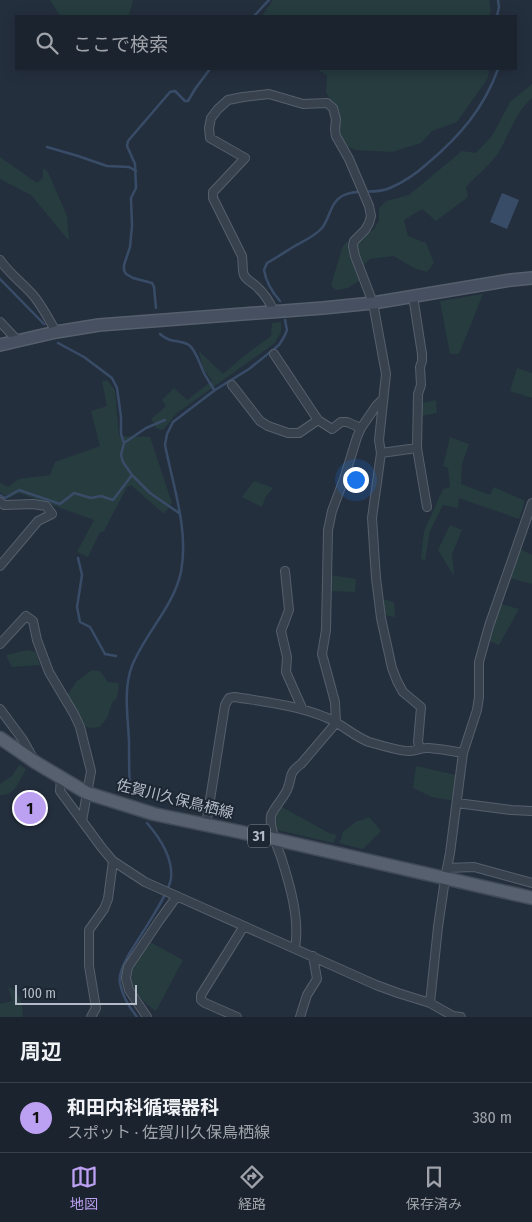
<!DOCTYPE html>
<html lang="ja">
<head>
<meta charset="utf-8">
<style>
  :root { --surface:#1b232e; --page:#282f3a; --text:#f1f3f6; --muted:#a0a4aa; --line:#39404a; --accent:#bca0f2 }
  body { margin:0; font-family:"Fira Sans Condensed","Noto Sans JP",sans-serif; background:var(--page); color:var(--text) }
  .scale { position:absolute; left:15px; bottom:12px; width:122px; box-sizing:border-box; padding-left:5px; border:2px solid #b4bcc9; border-top:0; font-size:14px; line-height:18px; white-space:nowrap; color:#b4bcc9; -webkit-text-stroke:4px #1d2633; paint-order:stroke }
  .you { position:absolute; left:355px; top:479px; width:18px; height:18px; margin:-12px; border:4px solid #fff; border-radius:50%; background:#1a73e8; box-shadow:0 0 0 8px #1a73e833 }
  .badge { display:grid; place-items:center; width:32px; height:32px; border-radius:50%; background:var(--accent); color:#111; font-size:16px; font-weight:700 }
  .pin { position:absolute; translate:-50% -50%; border:2px solid #fff; box-shadow:0 1px 5px #0006 }
  .list { margin:0; padding:0; list-style:none }
  h2 { display:flex; justify-content:space-between; align-items:center; height:65px; margin:0; padding:0 20px; font-size:21px }
  h2 small { font-size:16px; font-weight:400; color:var(--muted) }
  .list li { display:grid; grid-template-columns:32px 1fr auto; gap:15px; align-items:center; box-sizing:border-box; height:70px; padding:0 20px; border-top:1px solid var(--line) }
  .list b { display:block; font-size:19px; white-space:nowrap }
  .list p { margin:0; font-size:16px; white-space:nowrap; color:var(--muted) }
  .list em { font-size:16px; font-style:normal; color:var(--muted) }
  .icon { flex:none; width:28px; height:28px; fill:none; stroke:currentColor; stroke-width:2; stroke-linecap:round; stroke-linejoin:round }
  .map { position:relative; flex:none; width:532px; height:1017px; overflow:hidden }
  .search { position:absolute; background:var(--surface); box-shadow:0 2px 12px #0003; left:15px; right:15px; top:15px; height:55px; display:flex; align-items:center; gap:12px; box-sizing:border-box; padding:0 18px; border-radius:0px; color:var(--muted); font-size:19px }
  .sheet { height:135px; background:var(--surface) }
  nav { display:flex; justify-content:space-around; align-items:center; box-sizing:border-box; height:70px; border-top:1px solid var(--line); background:var(--surface); font-size:14px; color:var(--muted) }
  nav a { display:grid; justify-items:center; gap:2px }
  nav .on { color:var(--accent) }
  .map>svg:first-child { display:block }
  .green { fill:#263c3f }
  .water { fill:#394c67 }
  .lines { fill:none; stroke-linecap:round; stroke-linejoin:round }
  .stream { stroke:#394c67; stroke-width:2.5 }
  .street-casing { stroke:#565f6c; stroke-width:10 }
  .secondary-casing { stroke:#565f6c; stroke-width:14 }
  .primary-casing { stroke:#414a57; stroke-width:15 }
  .street { stroke:#38414e; stroke-width:8 }
  .secondary { stroke:#465061; stroke-width:11 }
  .primary { stroke:#56606e; stroke-width:12 }
  .labels { text-anchor:middle; stroke-width:4; stroke-linejoin:round; paint-order:stroke }
  .shield { fill:#1d2633; stroke:#878f9c; stroke-width:1 }
  .shield-label { font-size:14px; font-weight:bold; fill:#b4bcc9 }
  .street-label { font-size:15px; fill:#b4bcc9; stroke:#1d2633 }
</style>
</head>
<body>
<div class="map">
<svg width="532" height="1017" viewBox="0 0 532 1017">
  <rect width="100%" height="100%" fill="#242f3e"/>
  <!-- green -->
  <path class="green" d="M50,0H133L129,16H60Z
    M273,0H489L491,11L489,16H262Z
    M316,69H489L488,78L457,122L432,131L421,143L392,152L356,150L344,145L338,132L332,103L326,92L327,75Z
    M532,84V98C515,113 510,133 499,152C492,163 475,177 466,187L468,197L436,221L422,209L404,220L408,236L426,243L434,263L427,272L414,268L394,256L370,259L360,268V280L348,288L336,290L331,286L342,248L346,242L361,238L374,229L379,220V208L386,201L409,195L462,151L476,153L492,136L510,102Z
    M0,157L37,183L43,178V168L48,172L67,216L69,241L31,195L0,179Z
    M483,294L459,354H450L440,301Z
    M281,322V332L275,343L177,413L163,430L156,428L151,419L166,406L162,400L174,388L187,400L212,381L203,368L199,351L223,374L244,356L271,336L272,323Z
    M517,368L532,373V398L510,391Z
    M102,381H108L115,390L119,436L150,437L172,503L164,514L131,485L127,487L104,531L100,532L88,557L77,552L94,520L19,493L9,498L0,492V483L8,487L19,479L50,475L55,462L100,446L91,411L107,406Z
    M436,400L437,413L421,416L422,403Z
    M450,437L469,444L462,464L461,484L490,495L494,487L525,501L519,519L459,498L458,508L443,505L430,531L425,560L421,559L424,531L443,489L450,487L448,468L443,466Z
    M254,481L273,488L266,496L262,507L242,497Z
    M450,525L462,530L452,554L454,576L438,550Z
    M520,549L532,555V584L510,578Z
    M330,575L356,579L355,592L329,591Z
    M381,599L394,602L395,617L383,615Z
    M501,604L519,609L499,645L489,641Z
    M27,650L36,652L40,665L12,667L6,655Z
    M92,670L100,671L108,682L119,683L117,698L112,703L107,718L100,727L89,728L83,725L66,697L76,682Z
    M19,765L26,769C19,781 15,796 0,795V784L13,775Z
    M416,766L456,775L453,799L450,800L432,797L413,788Z
    M280,806L331,834H335L336,837L333,843L295,834L276,830L274,819Z
    M369,817L381,831L363,849L339,843L342,837L343,832L357,821L362,820Z
    M150,942L183,960L156,1011C143,1002 126,987 133,969C136,960 145,951 150,942Z
    M8,987C22,993 22,1003 23,1017H0V1004L12,1001Z"/>
  <!-- water -->
  <path class="water" d="M502,193L519,200L507,229L490,222Z"/>
  <g class="lines">
    <!-- stream -->
    <path class="stream" d="M254,16L269,0
      M497,16L499,7L498,0
      M47,147L78,156L107,166L129,167L136,171
      M0,279L44,324
      M280,301C272,292 266,282 264,270L267,263C276,258 285,252 293,247C303,241 314,237 322,228C330,218 330,203 342,196C357,188 375,195 390,188C404,182 417,173 428,163C460,136 484,108 498,69
      M156,308L154,287L152,283L133,278L126,274L124,270V265L130,247L132,226L131,198L136,188L135,164L127,146L128,141L170,92L175,91L185,101H188L195,89L210,69
      M160,334C171,344 179,339 189,345C196,350 200,365 204,373C207,379 211,384 214,390
      M58,343L84,357L112,378L117,388L121,417V434L124,443L121,455L123,462L132,475L150,493L179,513
      M124,443L146,428L165,420
      M0,495L5,498L19,490L60,504L74,493L91,498L101,496L113,500L132,475
      M78,558L82,575L77,607L80,622L90,627L105,654L116,656
      M130,791C129,774 129,758 129,741C128,717 123,689 132,666C145,633 173,608 181,572C189,530 173,486 165,445L167,434L173,422L215,390L249,369L279,345L284,337L287,330L285,320
      M137,1017C129,1007 122,995 120,983C118,974 125,962 129,954C138,939 170,893 171,878C173,858 160,838 147,823"/>
    <defs>
      <path id="street" d="M0,260C9,273 22,283 33,295C42,306 49,319 56,332
        M413,296L422,354V361L420,367L421,385L418,394L417,448L427,507
        M274,312C270,302 264,293 256,286C252,282 247,281 244,275C242,270 243,262 242,256L213,198V192L245,158L210,138L209,128L211,118L218,109L228,100L243,97L269,94L303,104L327,103L333,108L336,119L335,130L336,136L349,159L369,206L371,216L369,223L365,230L354,241L353,246L355,256L373,303L386,374L379,440L381,453L372,518L376,578L381,618L392,668L397,681L403,692L421,707L418,742L420,748
        M0,322L18,341
        M274,354L318,420L332,429L341,422H347L361,428
        M232,385L260,421L268,426L288,433H299L318,420
        M381,453L417,448
        M0,502L4,505L33,504L46,506L52,514L38,521L0,566
        M285,571L289,610L281,631L287,657L286,672L302,708
        M0,644L26,616L33,621L37,640L49,672L74,714L80,727L91,771L82,821
        M0,709L23,740L33,758
        M61,778L60,791L102,848L113,861L145,882L376,985L398,993L430,1003L453,1016L461,1017
        M457,803L511,810L532,811
        M206,825L225,705L229,698L235,697C265,702 296,705 325,717C341,723 353,736 369,742C376,744 404,752 410,751C417,751 421,747 429,748C440,749 452,751 463,753
        M447,868L474,867L532,883
        M295,948C300,919 290,885 281,857C277,846 269,828 271,816C272,811 284,797 287,790C293,777 287,774 301,764L336,723L335,702L322,654L326,630L328,530L332,511L344,479L357,437L361,428L376,406L383,399
        M430,1003L438,927L445,879L450,853L463,753L477,710L479,697V662L489,626L532,503
        M91,1017L96,1008L89,966V930L104,909L108,899L113,861
        M147,1017L129,990L126,978L128,967L159,921L177,896
        M237,1017L205,1003L201,1000V995L244,926
        M300,1017L307,995L317,979L313,956"/>
      <path id="secondary" d="M0,345L56,332L99,325L323,308L373,303L511,280L532,278"/>
      <path id="primary" d="M0,738L35,762L87,793L154,814L274,839L532,898"/>
    </defs>
    <!-- street casing -->
    <use href="#street" class="street-casing"/>
    <!-- secondary casing -->
    <use href="#secondary" class="secondary-casing"/>
    <!-- primary casing -->
    <use href="#primary" class="primary-casing"/>
    <!-- street -->
    <use href="#street" class="street"/>
    <!-- secondary -->
    <use href="#secondary" class="secondary"/>
    <!-- primary -->
    <use href="#primary" class="primary"/>
  </g>
  <g class="labels">
    <!-- shield labels -->
    <rect class="shield" x="248" y="824.5" width="22" height="23" rx="4"/>
    <g class="shield-label">
      <text x="259" y="841">31</text>
    </g>
    <!-- street labels -->
    <g class="street-label">
      <text transform="translate(175 799) rotate(14)" y="5">佐賀川久保鳥栖線</text>
    </g>
  </g>
</svg>
<div class="scale">100 m</div>
<div class="you"></div>
<div class="pin badge" style="left:30px;top:808px">1</div>
<div class="search"><svg class="icon" aria-label="search" viewBox="0 0 24 24"><circle cx="10" cy="10" r="6"/><path d="M15 15l6 6"/></svg>ここで検索</div>
</div>
<section class="sheet">
<h2>周辺<small></small></h2>
<ul class="list">
<li><span class="badge">1</span><div><b>和田内科循環器科</b><p>スポット · 佐賀川久保鳥栖線</p></div><em>380 m</em></li>
</ul>
</section>
<nav>
<a class="on"><svg class="icon" aria-label="map" viewBox="0 0 24 24"><path d="M3 6l6-2 6 2 6-2v14l-6 2-6-2-6 2zM9 4v14M15 6v14"/></svg>地図</a>
<a><svg class="icon" aria-label="directions" viewBox="0 0 24 24"><path d="M12 3l9 9-9 9-9-9zM9 14v-3h6M13 9l2 2-2 2"/></svg>経路</a>
<a><svg class="icon" aria-label="saved" viewBox="0 0 24 24"><path d="M7 4h10v16l-5-4-5 4z"/></svg>保存済み</a>
</nav>
</body>
</html>
